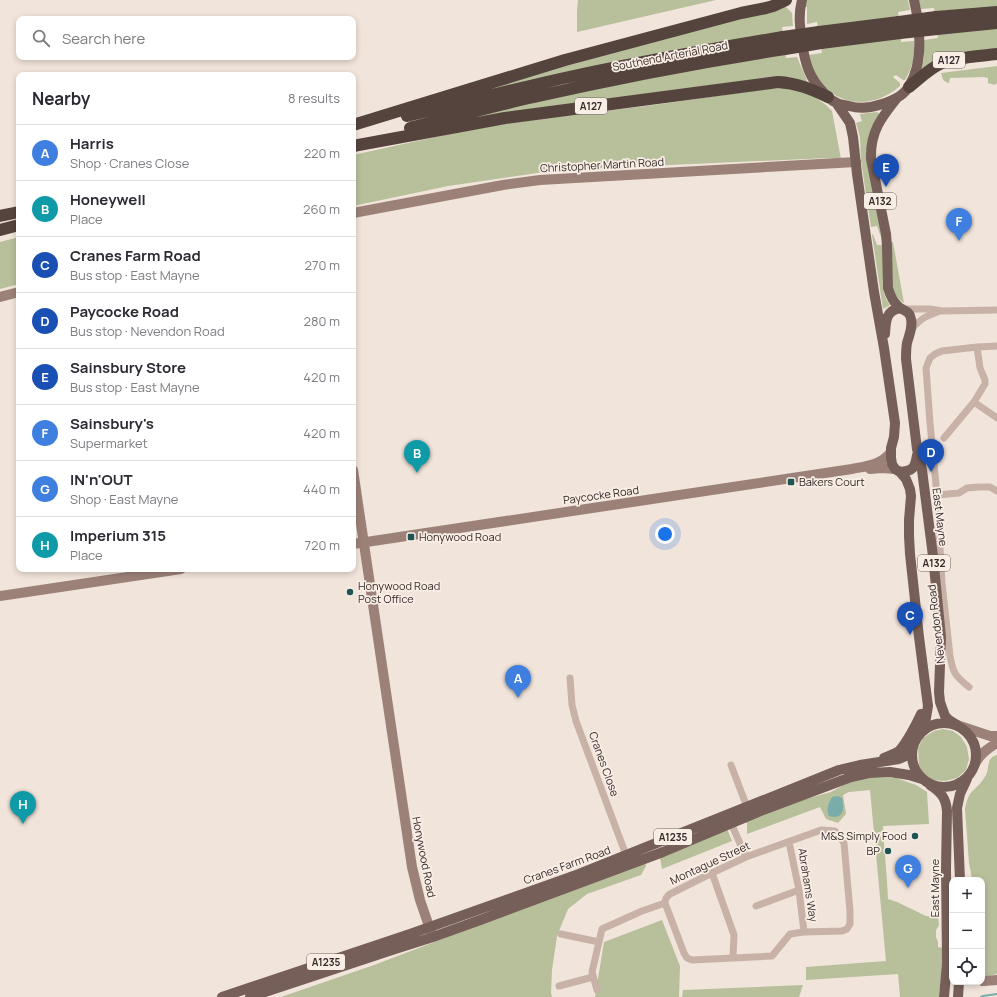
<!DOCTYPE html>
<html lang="en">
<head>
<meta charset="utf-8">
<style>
  :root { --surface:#fff; --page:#f7f7f7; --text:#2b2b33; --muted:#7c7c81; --line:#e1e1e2; --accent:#1a73e8 }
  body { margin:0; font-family:Manrope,sans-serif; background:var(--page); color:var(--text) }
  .controls { position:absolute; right:12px; bottom:12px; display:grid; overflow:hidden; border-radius:8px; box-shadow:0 2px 6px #0003 }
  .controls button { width:36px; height:36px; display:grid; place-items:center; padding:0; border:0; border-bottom:1px solid var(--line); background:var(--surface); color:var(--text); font:20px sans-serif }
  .you { position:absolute; left:665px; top:534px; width:14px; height:14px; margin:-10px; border:3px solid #fff; border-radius:50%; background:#1a73e8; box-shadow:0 0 0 6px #1a73e833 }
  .badge { display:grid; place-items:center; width:26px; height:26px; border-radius:50%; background:var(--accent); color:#fff; font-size:13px; font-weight:700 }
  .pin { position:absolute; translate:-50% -33px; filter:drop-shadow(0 1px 2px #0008) }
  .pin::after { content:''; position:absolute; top:21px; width:14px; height:12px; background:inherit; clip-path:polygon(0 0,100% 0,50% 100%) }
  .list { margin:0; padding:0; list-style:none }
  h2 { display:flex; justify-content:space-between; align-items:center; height:52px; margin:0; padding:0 16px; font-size:17px }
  h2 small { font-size:13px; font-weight:400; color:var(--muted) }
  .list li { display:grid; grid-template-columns:26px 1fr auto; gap:12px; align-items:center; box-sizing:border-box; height:56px; padding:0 16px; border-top:1px solid var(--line) }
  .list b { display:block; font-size:15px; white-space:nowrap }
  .list p { margin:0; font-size:13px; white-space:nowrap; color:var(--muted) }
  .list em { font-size:13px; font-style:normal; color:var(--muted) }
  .icon { flex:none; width:22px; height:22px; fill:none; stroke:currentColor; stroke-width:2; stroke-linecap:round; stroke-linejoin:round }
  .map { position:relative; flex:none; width:997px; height:997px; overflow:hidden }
  .search { position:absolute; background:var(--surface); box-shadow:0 2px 6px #0003; left:16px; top:16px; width:340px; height:44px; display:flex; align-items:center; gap:10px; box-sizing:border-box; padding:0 14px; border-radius:8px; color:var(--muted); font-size:15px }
  .panel { position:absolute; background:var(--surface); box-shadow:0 2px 6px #0003; left:16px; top:72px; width:340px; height:500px; border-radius:8px }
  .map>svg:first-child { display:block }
  .green { fill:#b7bf9b }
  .water { fill:#7aada9 }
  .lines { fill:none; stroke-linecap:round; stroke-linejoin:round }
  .stream { stroke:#7aada9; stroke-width:2 }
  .street { stroke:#c8b2a7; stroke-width:7 }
  .secondary { stroke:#9c8178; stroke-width:10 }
  .primary { stroke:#765f58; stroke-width:10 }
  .highway { stroke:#55433e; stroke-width:12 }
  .highway-bridge { stroke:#55433e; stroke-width:12 }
  .poi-dot { fill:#1e5552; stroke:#f9eee6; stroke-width:1.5 }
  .labels { text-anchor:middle; stroke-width:3.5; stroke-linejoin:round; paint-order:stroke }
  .shield { fill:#f9eee6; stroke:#706560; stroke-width:1 }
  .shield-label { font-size:10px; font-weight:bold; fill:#352a27 }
  .street-label { font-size:11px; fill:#352a27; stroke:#f9eee6 }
  .poi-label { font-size:11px; fill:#352a27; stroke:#f9eee6; text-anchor:start }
</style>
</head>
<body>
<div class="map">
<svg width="997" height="997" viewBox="0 0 997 997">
  <rect width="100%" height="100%" fill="#f1e4da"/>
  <!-- green -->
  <path class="green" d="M578,0H716L577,32V11Z
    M807,0H908L910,10L898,12L899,18L818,28L817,22L807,24V7H805Z
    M919,0H997V8L935,14L934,8L921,9Z
    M785,6L792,13L793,26L782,27L783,34L443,104L533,73Z
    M997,27V51L921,72L924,58V40L938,38L937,33Z
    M901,37V42L914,41C916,56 912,68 905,80H903L896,75L893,77L900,83V86C865,117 817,101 809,55L822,53L821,47Z
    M785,52L786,58L797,57L808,83L481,117V115L498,109L500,111L527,102Z
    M997,66V83L995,85L988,83V78L984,77L950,78L949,83H948L943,80L941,73Z
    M782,88C800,89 820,97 832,111L841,159L828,158L558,170L448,186L353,206V155L477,128L547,118L654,105L766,89Z
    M877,112L880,114L873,126L882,237H881L877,226L871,227L861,161L860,137L856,123L862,121L860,115V114Z
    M873,234L877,245H883C883,251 884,258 884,264C883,279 880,292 890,305L883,309L872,235Z
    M19,237V284L0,289V242Z
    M891,242H893L904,303C899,300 895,295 893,290Z
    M943,729L953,731L961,737L967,747L969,759L966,770L957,778L945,781L933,780L923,773L919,765L918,748L923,738L934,731Z
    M997,755V974L988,976L982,975V880H972L971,873L969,863L965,809C966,804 967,799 970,794C975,788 982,783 986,775C990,766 986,758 997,755Z
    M875,777L896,778L916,785L927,792L929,824L883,826C884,850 887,874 888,899L897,902L926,916L938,917L939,925L936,930V937L938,942V947L943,948L939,997H900L898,974L806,980V967L886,961L870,790L849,792L843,795L846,814L838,823L826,819L820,807L747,834V823L743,822L795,802L831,792L851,781Z
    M727,829L732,841L662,869L660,858Z
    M645,862L646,866L641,875L587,894L568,909L557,936L552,970L551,993L552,997H281L374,965Z
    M662,920L680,966L679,997H595L604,942Z
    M803,985L799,997H682L683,990Z"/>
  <!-- water -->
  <path class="water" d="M838,796L842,798C845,809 843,820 829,816C826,809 828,804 832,797Z"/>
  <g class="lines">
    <!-- stream -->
    <path class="stream" d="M981,997L983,996L997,994"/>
    <!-- street -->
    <path class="street" d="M903,309H930L942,311L997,310
      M911,330C921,318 926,316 940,311
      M977,347L980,368L985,380V384L974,402L997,418
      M944,438L974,402
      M937,495L959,493L967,488L979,487H990L997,491
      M570,678L572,705L576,721L626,855
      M969,687C955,676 953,673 950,656L942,583L937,495L930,423L926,368L930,358L935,354L942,351L977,347L997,346
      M731,765L747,807
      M731,823L746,857
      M821,830L835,831L844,843L850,911V924L847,929L842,931L804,932L790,934L772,956L692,960L687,958L684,953L665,903C665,898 667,896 670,894L712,873L746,857Z
      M789,842L799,890L804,932
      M712,873L734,935L733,957
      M756,906L799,890
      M561,934L599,942
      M559,986L593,977
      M597,990L592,972L602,929L642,911L665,903"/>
    <!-- secondary -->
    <path class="secondary" d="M353,213L503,185L540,180L856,162
      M0,297L19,292
      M870,469L882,468L895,469
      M353,470L412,867L420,900L432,935
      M353,544L852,469C867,466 881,465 891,452
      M0,596L181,569
      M957,725L990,736H997
      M975,764C980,754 987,749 997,743
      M982,981H984L997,980"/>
    <!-- primary -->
    <path class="primary" d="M802,0C798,15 800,28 802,42C805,64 809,78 825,94C828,98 832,101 837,103C840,105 845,105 849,106C860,109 871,108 882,104C892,101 904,96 909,86C924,63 920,26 914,0
      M897,98C881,118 870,132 871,159L886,234L887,246L888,288C890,295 893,302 899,307C904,311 910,311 911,319C913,328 909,335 907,343C906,349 906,354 906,359L917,449L922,470L933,556L941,637L939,692L940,702L945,716L949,720L957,725
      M837,104L850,123L853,137L857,174L874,292L884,348L895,423L894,437L891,448V458L892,464L895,469L900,472L906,479L910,489L911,496L909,520V536L910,554L919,637L928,706L926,718L918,736
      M885,334C886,322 885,311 900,308
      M900,472C913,471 915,468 917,455
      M912 755a32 32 0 1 1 64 0a32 32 0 1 1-64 0Z
      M884,758C889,756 894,754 899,751C906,744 917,723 921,714
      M930,785C941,792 946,798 947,811L946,869L947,962L944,997
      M960,880L957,808L960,794L967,779
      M222,997L410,934L579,874L839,770L860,765L899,759L906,756L911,751L913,746
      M250,997L392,950L433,937L483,919L663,852L763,810L851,777L869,773L890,772L909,775L922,779
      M958,997L959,982"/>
    <!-- highway -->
    <path class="highway" d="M936,17L997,12
      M937,29L997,23
      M819,32L899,22
      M821,43L900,33
      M909,87C919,79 930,68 942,63C955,57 982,56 997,54
      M407,116C461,103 514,89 569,77C640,62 711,49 783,37
      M353,125L565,60L741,13L766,8L773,6L786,0
      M410,128C452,117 493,106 534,97C617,78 701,62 785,49
      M353,146L505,118L778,82C797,83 811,89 828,97
      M0,216L19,212
      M0,230L19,225"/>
    <!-- highway-bridge -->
    <path class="highway-bridge" d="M899,22L936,17
      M900,33L937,29
      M783,37L819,32
      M785,49L821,43"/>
  </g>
  <!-- markers -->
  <g class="poi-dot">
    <rect x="787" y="478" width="8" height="8" rx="2"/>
    <rect x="407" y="533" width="8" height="8" rx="2"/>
    <circle cx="350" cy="592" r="4"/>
    <circle cx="915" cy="836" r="4"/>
    <circle cx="888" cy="851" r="4"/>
  </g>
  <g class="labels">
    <!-- shield labels -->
    <g class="shield">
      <rect x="933" y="52" width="32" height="16" rx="3"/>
      <rect x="575" y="98" width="32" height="16" rx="3"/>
      <rect x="864" y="193" width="32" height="16" rx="3"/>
      <rect x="918" y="555" width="32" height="16" rx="3"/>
      <rect x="654" y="829" width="38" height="16" rx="3"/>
      <rect x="307" y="954" width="38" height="16" rx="3"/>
    </g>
    <g class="shield-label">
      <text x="949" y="64">A127</text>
      <text x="591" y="110">A127</text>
      <text x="880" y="205">A132</text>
      <text x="934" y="567">A132</text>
      <text x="673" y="841">A1235</text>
      <text x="326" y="966">A1235</text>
    </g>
    <!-- street labels -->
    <g class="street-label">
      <text transform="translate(670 56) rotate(-11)" y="4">Southend Arterial Road</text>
      <text transform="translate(602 165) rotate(-3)" y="4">Christopher Martin Road</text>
      <text transform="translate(601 495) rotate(-8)" y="4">Paycocke Road</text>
      <text transform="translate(940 517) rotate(83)" y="4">East Mayne</text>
      <text transform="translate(936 624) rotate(-97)" y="4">Nevendon Road</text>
      <text transform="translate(604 764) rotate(70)" y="4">Cranes Close</text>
      <text transform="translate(424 857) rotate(79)" y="4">Honywood Road</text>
      <text transform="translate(710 863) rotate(-25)" y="4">Montague Street</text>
      <text transform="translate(567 865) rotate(-20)" y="4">Cranes Farm Road</text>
      <text transform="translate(808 885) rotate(81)" y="4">Abrahams Way</text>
      <text transform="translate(935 888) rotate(-90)" y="4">East Mayne</text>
    </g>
    <!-- poi labels -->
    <g class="poi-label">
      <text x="799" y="486">Bakers Court</text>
      <text x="419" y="541">Honywood Road</text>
      <text x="358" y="590">Honywood Road<tspan x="358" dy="13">Post Office</tspan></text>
      <text x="907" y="840" text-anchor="end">M&amp;S Simply Food</text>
      <text x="880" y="855" text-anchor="end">BP</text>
    </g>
  </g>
</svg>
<div class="controls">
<button>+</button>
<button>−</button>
<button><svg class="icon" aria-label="locate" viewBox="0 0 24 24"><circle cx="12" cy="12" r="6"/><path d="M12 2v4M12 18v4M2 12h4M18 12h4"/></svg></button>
</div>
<div class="you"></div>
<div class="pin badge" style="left:518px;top:698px;background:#3f7fe0">A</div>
<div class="pin badge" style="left:417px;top:473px;background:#0f9aa8">B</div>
<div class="pin badge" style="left:910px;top:635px;background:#1a4fb4">C</div>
<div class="pin badge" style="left:931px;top:472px;background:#1a4fb4">D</div>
<div class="pin badge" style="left:886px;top:187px;background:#1a4fb4">E</div>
<div class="pin badge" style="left:959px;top:241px;background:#3f7fe0">F</div>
<div class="pin badge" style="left:908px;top:888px;background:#3f7fe0">G</div>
<div class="pin badge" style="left:23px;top:824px;background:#0f9aa8">H</div>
<div class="search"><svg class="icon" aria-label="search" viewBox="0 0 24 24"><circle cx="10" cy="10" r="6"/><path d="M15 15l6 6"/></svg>Search here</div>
<section class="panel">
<h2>Nearby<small>8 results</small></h2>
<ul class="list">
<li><span class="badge" style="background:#3f7fe0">A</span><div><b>Harris</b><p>Shop · Cranes Close</p></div><em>220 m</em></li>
<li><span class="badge" style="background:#0f9aa8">B</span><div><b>Honeywell</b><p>Place</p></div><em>260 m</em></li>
<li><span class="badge" style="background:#1a4fb4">C</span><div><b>Cranes Farm Road</b><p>Bus stop · East Mayne</p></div><em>270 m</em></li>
<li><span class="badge" style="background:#1a4fb4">D</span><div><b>Paycocke Road</b><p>Bus stop · Nevendon Road</p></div><em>280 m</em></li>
<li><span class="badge" style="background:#1a4fb4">E</span><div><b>Sainsbury Store</b><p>Bus stop · East Mayne</p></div><em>420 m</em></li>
<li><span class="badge" style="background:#3f7fe0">F</span><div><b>Sainsbury's</b><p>Supermarket</p></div><em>420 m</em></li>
<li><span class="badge" style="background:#3f7fe0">G</span><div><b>IN'n'OUT</b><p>Shop · East Mayne</p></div><em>440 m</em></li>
<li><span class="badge" style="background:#0f9aa8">H</span><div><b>Imperium 315</b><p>Place</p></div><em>720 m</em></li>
</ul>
</section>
</div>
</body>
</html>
